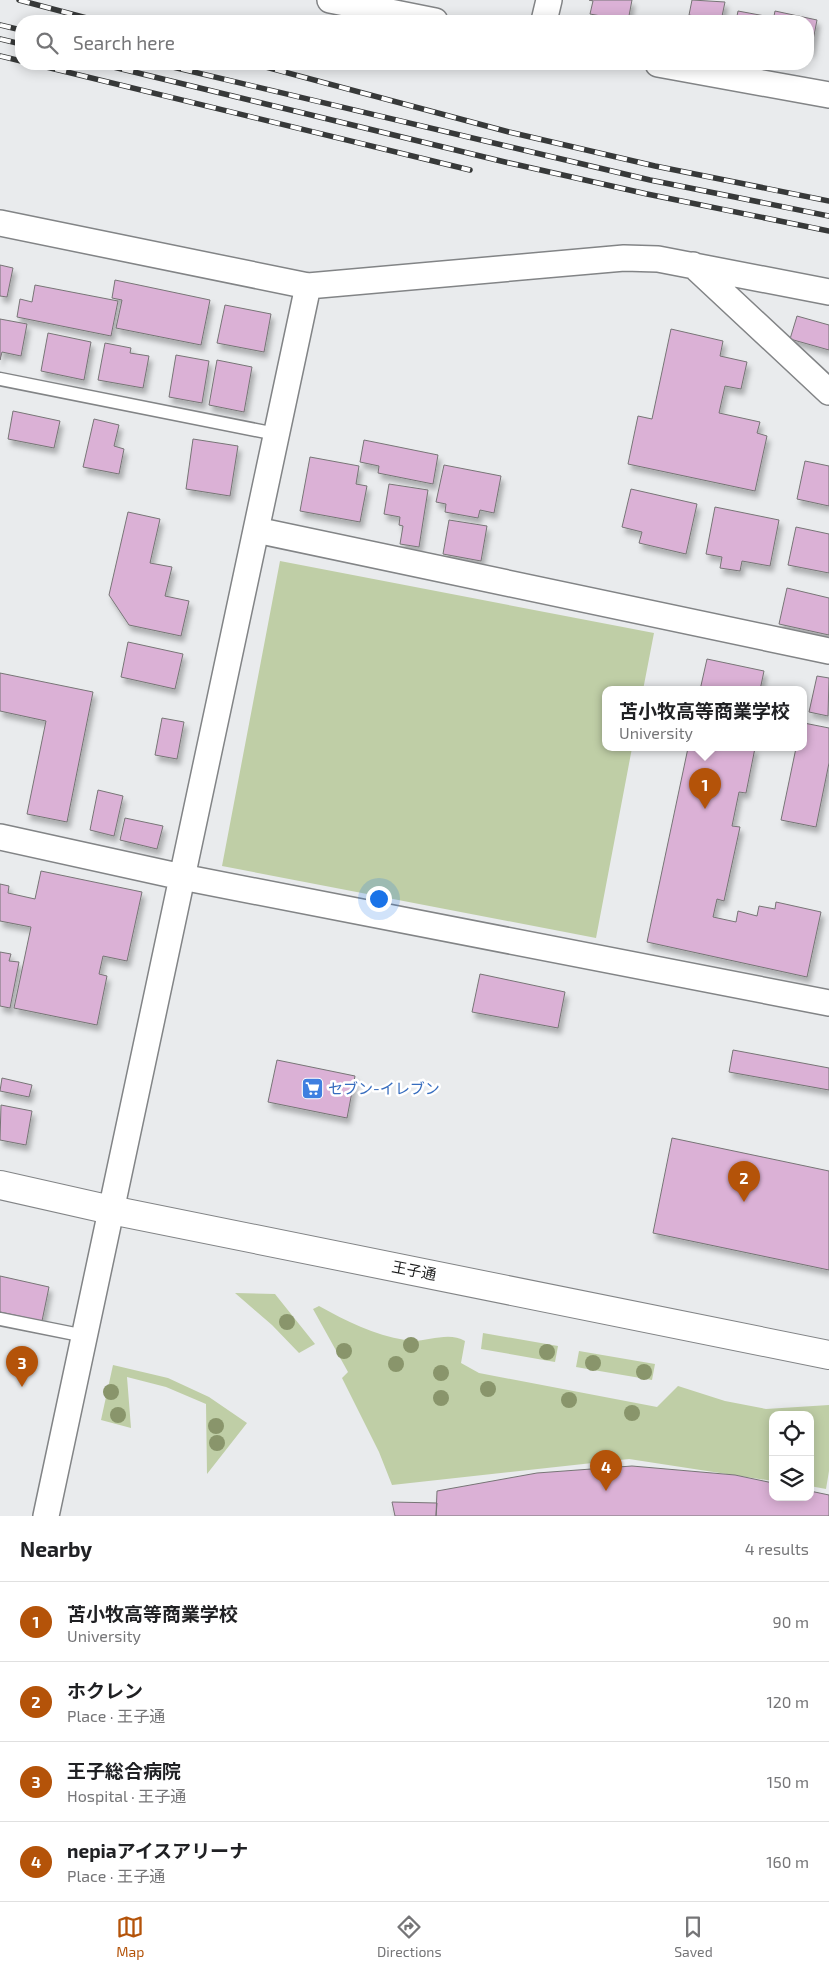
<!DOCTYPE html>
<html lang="en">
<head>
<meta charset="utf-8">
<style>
  :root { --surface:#fff; --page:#f2f2f2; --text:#202124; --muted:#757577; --line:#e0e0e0; --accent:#b45309 }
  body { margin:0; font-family:"Exo 2","Noto Sans JP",sans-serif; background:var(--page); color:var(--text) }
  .controls { position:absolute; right:15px; bottom:15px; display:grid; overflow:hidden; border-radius:10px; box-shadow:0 2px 12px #0003 }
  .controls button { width:45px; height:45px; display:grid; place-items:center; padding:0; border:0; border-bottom:1px solid var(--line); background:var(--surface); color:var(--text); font:25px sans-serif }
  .you { position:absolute; left:378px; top:898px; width:18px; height:18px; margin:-12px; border:4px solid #fff; border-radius:50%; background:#1a73e8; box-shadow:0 0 0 8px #1a73e833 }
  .badge { display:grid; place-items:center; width:32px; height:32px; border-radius:50%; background:var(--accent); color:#fff; font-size:16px; font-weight:700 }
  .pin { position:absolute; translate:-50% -41px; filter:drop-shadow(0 1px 2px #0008) }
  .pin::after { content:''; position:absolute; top:26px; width:18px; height:15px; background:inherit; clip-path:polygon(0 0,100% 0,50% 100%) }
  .popup { position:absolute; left:602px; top:686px; width:205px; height:65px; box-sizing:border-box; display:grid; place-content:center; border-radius:10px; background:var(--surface); filter:drop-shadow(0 1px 4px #0005); font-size:16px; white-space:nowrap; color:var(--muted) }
  .popup b { font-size:19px; color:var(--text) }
  .popup::after { content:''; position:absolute; left:50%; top:100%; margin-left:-10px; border:10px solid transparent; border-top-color:var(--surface) }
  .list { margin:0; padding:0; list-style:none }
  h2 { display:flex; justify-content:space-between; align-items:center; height:65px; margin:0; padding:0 20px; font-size:21px }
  h2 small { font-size:16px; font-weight:400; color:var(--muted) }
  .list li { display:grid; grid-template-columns:32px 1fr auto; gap:15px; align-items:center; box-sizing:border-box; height:80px; padding:0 20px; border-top:1px solid var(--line) }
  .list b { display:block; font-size:19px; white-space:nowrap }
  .list p { margin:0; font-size:16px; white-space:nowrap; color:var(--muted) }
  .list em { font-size:16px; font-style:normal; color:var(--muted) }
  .icon { flex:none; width:28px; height:28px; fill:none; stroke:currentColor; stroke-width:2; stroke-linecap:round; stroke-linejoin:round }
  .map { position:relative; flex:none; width:829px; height:1516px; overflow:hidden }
  .search { position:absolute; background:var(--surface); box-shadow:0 2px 12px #0003; left:15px; right:15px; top:15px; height:55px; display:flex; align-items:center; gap:12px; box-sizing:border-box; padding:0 18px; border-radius:20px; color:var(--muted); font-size:19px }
  .sheet { height:385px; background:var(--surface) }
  nav { display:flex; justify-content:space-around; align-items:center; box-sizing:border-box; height:70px; border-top:1px solid var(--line); background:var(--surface); font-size:14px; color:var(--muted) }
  nav a { display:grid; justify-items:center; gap:2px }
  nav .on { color:var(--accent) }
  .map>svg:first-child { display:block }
  .green { fill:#bfcea6 }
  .building { fill:#dbb1d6; stroke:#777576; filter:url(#shadow) }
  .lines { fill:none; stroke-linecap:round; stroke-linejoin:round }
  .lane-casing { stroke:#828486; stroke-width:15 }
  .street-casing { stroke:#828486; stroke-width:28 }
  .secondary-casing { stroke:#828486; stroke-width:30 }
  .lane { stroke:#fff; stroke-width:12 }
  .street { stroke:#fff; stroke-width:25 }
  .secondary { stroke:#fff; stroke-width:28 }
  .rail-casing { stroke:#373939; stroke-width:5.5 }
  .rail { stroke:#fff; stroke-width:4; stroke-dasharray:11; stroke-linecap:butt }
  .tree { fill:#89956b }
  .labels { text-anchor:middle; stroke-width:5; stroke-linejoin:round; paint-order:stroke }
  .shop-label { font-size:15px; fill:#366cbe; stroke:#fff; text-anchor:start }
  .street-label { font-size:15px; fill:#1a1b1b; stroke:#fff }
</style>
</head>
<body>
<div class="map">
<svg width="829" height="1516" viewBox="0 0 829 1516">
  <defs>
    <filter id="shadow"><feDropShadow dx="3" dy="5.5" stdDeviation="2.5" flood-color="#0004"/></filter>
  </defs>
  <rect width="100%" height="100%" fill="#e9ebed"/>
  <!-- green -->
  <path class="green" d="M280,561L654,633L643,690H606V748H632L596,938L222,866Z
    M235,1293L275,1294L315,1344L299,1353L272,1325Z
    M319,1306C346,1321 374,1335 405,1340C424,1344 447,1330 465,1341L461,1363L479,1373L657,1407L678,1386L725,1401L766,1409L829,1405V1471L826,1489L810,1486V1415H773V1481L629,1459L392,1485L379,1452L342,1378L348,1372L313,1309Z
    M483,1333L558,1346L555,1362L481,1349Z
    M579,1351L655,1364L652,1380L576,1367Z
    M113,1365L168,1378L209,1397L247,1423L207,1474L206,1404L166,1387L127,1377L131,1428L101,1420Z"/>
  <!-- building -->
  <path class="building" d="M589,0H632L628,21L590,14L593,1Z
    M692,0L725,2L721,21L689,15Z
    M738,11L765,16L764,21H736Z
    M775,11L817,20L811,51H808V21H773Z
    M0,265L13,268L7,297L0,296Z
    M115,280L210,300L201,345L116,328L122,300L112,298Z
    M35,285L118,301L111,336L17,317L20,299L32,302Z
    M225,305L271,314L264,352L217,343Z
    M797,316L829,325V350L790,339Z
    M0,319L27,324L21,356L2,352L0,360Z
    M671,329L723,341L720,356L747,362L741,389L725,386L719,413L760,422L757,433L767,436L755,491L628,464L638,416L652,419Z
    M48,333L91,342L84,380L41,371Z
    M105,343L131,348L130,353L149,356L143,388L98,380Z
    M176,355L209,361L202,403L169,397Z
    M217,360L252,367L244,412L209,405Z
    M13,411L60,421L54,448L8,439Z
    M94,419L119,425L114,446L124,449L119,474L83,467Z
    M193,439L238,446L230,496L186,489Z
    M364,440L438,455L433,484L378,473L379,466L360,462Z
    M310,457L359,466L356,484L367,486L360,522L300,511Z
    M805,461L829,466V506L797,499Z
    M444,465L501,476L494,513L480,510L478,518L445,512L446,504L436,502Z
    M389,484L428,490L419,547L400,544L403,526L399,525L400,517L384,514Z
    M631,489L697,504L686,554L639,543L642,532L622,527Z
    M715,507L779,520L770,566L742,561L740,571L720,568L722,557L706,554Z
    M128,512L160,519L150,563L172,567L165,596L189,601L181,636L129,625L109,595Z
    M449,520L487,526L481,561L443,554Z
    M796,527L829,534V573L788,565Z
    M787,588L829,598V635L779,624Z
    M128,642L183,654L175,689L121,677Z
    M707,659L764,671L760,690H700Z
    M0,673L93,692L67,822L27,814L46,721L0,711Z
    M817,676L829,678L828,716L809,712Z
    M162,718L184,722L177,759L155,755Z
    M804,723L829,728V763L816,827L781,820L796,748H804Z
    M688,748H755L746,793L739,792L732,826L740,827L724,901L717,899L713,917L736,922L738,911L757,916L759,906L775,909L776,902L821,912L807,977L647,942Z
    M98,790L123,796L114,836L90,830Z
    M125,818L163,826L157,849L120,840Z
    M41,871L142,892L127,961L103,956L99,974L107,976L97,1025L14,1008L31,927L0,921V884L9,886L8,893L35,899Z
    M0,952L11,954L9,961L19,962L10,1008L0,1006Z
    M480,974L565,992L558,1028L472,1012Z
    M733,1050L829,1068V1090L729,1072Z
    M277,1060L355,1076L347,1118L268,1102Z
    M2,1078L32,1085L29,1097L0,1091Z
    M1,1105L32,1111L26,1145L0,1140Z
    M672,1138L829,1171V1270L653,1233Z
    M0,1276L49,1287L42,1321L0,1312Z
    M632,1466L735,1475L773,1483V1497H810V1491L829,1495V1516H436L437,1491L537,1473Z
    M392,1502L437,1503L436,1516H395Z"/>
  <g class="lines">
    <defs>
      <path id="lane" d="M0,379L276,434
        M0,1319L85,1336"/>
      <path id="street" d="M330,0L435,21
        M544,21L549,0
        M658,64L829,95
        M0,223L308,286L624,258L658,259L829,292
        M693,265L829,392
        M256,530L829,651
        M0,837L182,877L829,1003
        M46,1516L308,286"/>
      <path id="secondary" d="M0,1185L111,1210L829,1355"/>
    </defs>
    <!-- lane casing -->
    <use href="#lane" class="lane-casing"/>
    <!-- street casing -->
    <use href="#street" class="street-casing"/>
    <!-- secondary casing -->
    <use href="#secondary" class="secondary-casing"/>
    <!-- lane -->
    <use href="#lane" class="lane"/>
    <!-- street -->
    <use href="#street" class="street"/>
    <!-- secondary -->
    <use href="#secondary" class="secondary"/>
    <defs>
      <path id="rail" d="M19,0L98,21
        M0,25L21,30
        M0,39L21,44
        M0,56L21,61
        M34,64L470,170
        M101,64L505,162L647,194L829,231
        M160,64L650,180L829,216
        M254,64L509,132L655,166L829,201"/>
    </defs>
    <!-- rail casing -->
    <use href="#rail" class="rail-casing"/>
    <!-- rail -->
    <use href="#rail" class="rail"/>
  </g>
  <!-- trees -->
  <g class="tree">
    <circle cx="287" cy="1322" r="8"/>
    <circle cx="411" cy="1345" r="8"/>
    <circle cx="344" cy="1351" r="8"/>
    <circle cx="547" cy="1352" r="8"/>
    <circle cx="593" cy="1363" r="8"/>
    <circle cx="396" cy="1364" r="8"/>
    <circle cx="644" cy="1372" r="8"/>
    <circle cx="441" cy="1373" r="8"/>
    <circle cx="488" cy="1389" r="8"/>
    <circle cx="111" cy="1392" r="8"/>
    <circle cx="441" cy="1398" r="8"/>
    <circle cx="569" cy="1400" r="8"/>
    <circle cx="632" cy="1413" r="8"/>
    <circle cx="118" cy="1415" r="8"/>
    <circle cx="216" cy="1426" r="8"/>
    <circle cx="217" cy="1443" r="8"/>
  </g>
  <!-- icons -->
  <defs>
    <symbol id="supermarket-square" viewBox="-11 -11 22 22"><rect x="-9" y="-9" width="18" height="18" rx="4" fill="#3f7fe0" stroke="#fff"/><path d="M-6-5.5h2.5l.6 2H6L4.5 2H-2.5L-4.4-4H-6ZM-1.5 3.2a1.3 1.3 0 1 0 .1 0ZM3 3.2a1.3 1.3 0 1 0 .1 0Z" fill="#fff"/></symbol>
  </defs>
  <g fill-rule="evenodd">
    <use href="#supermarket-square" x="300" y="1076" width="25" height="25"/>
  </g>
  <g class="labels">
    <!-- shop labels -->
    <g class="shop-label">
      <text x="328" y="1094">セブン-イレブン</text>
    </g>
    <!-- street labels -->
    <g class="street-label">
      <text transform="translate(414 1271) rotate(11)" y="5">王子通</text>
    </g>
  </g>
</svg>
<div class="controls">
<button><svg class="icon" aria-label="locate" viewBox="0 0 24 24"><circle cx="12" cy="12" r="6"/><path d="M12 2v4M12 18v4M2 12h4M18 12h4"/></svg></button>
<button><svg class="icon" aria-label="layers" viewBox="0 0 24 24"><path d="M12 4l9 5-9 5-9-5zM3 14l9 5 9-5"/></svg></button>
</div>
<div class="you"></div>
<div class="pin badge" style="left:705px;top:809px">1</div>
<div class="popup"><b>苫小牧高等商業学校</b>University</div>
<div class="pin badge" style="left:744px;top:1202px">2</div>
<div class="pin badge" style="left:22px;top:1387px">3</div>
<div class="pin badge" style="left:606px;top:1491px">4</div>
<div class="search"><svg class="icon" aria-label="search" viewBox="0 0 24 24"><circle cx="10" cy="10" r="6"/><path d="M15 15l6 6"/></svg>Search here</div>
</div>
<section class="sheet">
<h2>Nearby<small>4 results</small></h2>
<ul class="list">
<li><span class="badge">1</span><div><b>苫小牧高等商業学校</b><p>University</p></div><em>90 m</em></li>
<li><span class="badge">2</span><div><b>ホクレン</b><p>Place · 王子通</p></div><em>120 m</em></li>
<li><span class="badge">3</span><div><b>王子総合病院</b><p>Hospital · 王子通</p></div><em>150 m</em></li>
<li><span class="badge">4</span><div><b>nepiaアイスアリーナ</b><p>Place · 王子通</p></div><em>160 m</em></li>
</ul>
</section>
<nav>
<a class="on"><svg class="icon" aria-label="map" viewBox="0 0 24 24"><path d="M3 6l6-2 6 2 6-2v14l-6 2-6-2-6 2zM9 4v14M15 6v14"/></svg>Map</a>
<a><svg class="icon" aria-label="directions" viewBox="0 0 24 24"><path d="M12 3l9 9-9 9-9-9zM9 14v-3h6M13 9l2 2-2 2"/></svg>Directions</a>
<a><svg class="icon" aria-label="saved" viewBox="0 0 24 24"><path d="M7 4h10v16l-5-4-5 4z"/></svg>Saved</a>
</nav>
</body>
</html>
